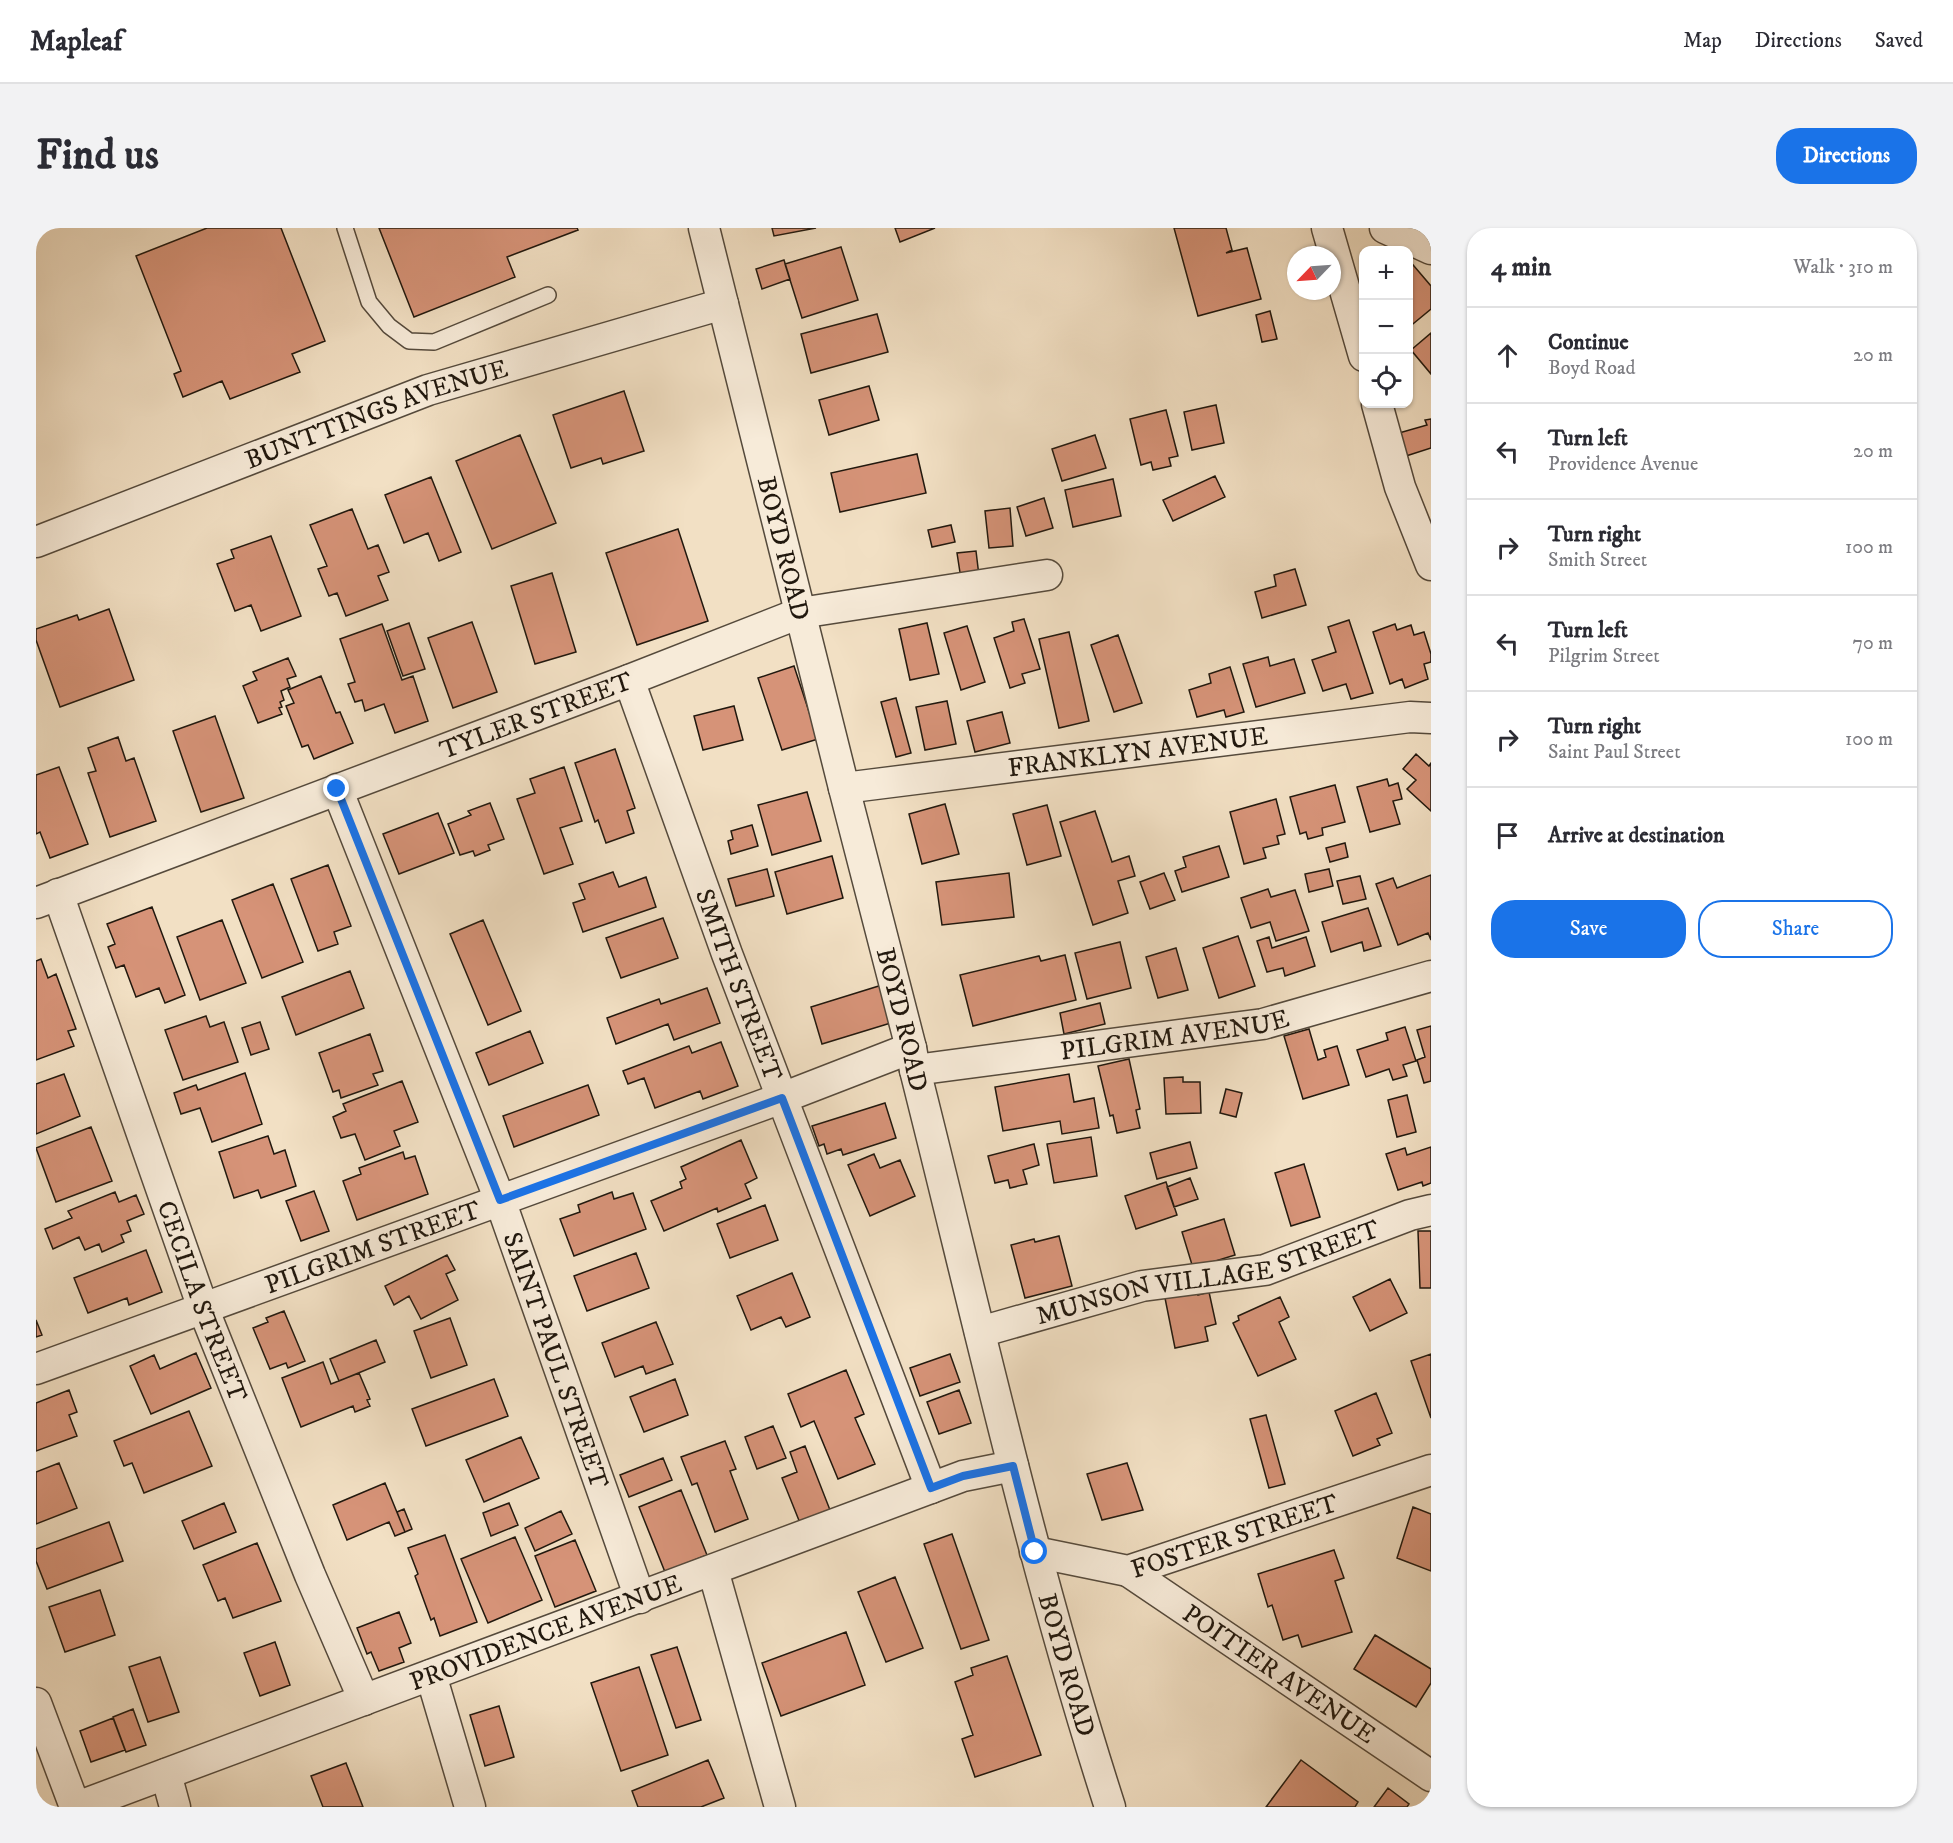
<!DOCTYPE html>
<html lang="en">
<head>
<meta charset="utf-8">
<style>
  :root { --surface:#fff; --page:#f2f2f3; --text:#2b2b33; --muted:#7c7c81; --line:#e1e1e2; --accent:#1a73e8 }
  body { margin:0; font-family:"IM FELL DW Pica",serif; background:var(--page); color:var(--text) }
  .controls { position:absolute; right:18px; top:18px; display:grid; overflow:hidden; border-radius:12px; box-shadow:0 2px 4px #0004 }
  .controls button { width:54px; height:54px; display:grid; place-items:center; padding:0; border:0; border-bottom:2px solid var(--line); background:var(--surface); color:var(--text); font:30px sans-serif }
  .compass { position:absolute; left:1251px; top:18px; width:54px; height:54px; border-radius:50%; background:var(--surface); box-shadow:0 2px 4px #0004; rotate:245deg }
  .stop { position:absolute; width:18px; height:18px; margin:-14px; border:4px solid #1a73e8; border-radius:50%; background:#fff }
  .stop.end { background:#1a73e8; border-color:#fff; box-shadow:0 2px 6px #0008 }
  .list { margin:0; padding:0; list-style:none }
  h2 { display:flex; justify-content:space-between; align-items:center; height:78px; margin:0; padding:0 24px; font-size:26px }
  h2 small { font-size:20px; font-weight:400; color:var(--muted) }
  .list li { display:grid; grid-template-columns:39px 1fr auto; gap:18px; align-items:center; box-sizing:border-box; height:96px; padding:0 24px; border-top:2px solid var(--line) }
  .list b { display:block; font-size:22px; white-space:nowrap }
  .list p { margin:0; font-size:20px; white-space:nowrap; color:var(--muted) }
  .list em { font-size:20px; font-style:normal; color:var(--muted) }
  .actions { display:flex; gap:12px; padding:18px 24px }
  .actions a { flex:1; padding:14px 0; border:2px solid var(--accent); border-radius:24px; text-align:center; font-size:21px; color:var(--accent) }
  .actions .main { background:var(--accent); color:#fff }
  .icon { flex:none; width:33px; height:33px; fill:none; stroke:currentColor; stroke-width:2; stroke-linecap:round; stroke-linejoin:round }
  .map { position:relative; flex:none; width:1395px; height:1579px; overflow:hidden; border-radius:24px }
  header { display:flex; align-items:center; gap:36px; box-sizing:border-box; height:84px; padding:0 30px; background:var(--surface); border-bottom:2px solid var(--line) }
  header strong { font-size:28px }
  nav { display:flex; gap:33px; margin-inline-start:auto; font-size:21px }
  .intro { display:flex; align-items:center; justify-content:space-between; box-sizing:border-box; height:144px; padding:0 36px }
  h1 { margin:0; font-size:42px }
  .button { padding:15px 27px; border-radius:24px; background:var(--accent); color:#fff; font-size:21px; font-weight:700 }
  main { display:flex; gap:36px; padding:0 36px }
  aside { flex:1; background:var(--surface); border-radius:24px; box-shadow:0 2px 4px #0004 }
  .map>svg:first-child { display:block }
  .building { fill:#d69378; stroke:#21180e; stroke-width:1.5 }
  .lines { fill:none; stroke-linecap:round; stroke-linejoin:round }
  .service-casing { stroke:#554a3c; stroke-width:18 }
  .minor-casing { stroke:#554a3c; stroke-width:33 }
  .service { stroke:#f7ebd9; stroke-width:15 }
  .minor { stroke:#f7ebd9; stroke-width:30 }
  .route { stroke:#1a73e8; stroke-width:8 }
  .labels { text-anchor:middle; stroke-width:6; stroke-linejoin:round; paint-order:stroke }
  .street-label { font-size:26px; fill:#21180e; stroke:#f7ebd9 }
</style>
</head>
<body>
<header>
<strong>Mapleaf</strong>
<nav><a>Map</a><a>Directions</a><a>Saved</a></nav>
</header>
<div class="intro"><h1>Find us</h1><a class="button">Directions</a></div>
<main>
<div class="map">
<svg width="1395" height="1579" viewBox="0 0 1395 1579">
  <rect width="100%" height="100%" fill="#f2e0c4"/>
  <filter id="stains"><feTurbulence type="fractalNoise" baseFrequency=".00333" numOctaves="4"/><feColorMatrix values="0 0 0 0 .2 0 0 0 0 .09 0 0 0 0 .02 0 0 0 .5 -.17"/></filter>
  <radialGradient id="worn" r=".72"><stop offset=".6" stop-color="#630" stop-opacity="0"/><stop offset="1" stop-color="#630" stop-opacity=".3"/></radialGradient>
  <!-- building -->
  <path class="building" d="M171,0H245L289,113L256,126L264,144L194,171L186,153L147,169L138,146L145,143L100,28Z
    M343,0H541L542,2L471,29L479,49L378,89Z
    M736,0H780L738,8Z
    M859,0H899L864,14Z
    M1138,0H1190L1196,22L1190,25L1211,20L1225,71L1162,88Z
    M805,19L822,72L766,90L749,36Z
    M1372,31L1395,58V81L1372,100Z
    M748,32L754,51L726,61L720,41Z
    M1328,51V81L1313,63Z
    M1234,83L1241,111L1226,114L1220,87Z
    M841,86L852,124L775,145L765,106Z
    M1395,105V146L1375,122Z
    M833,158L843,192L793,207L783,172Z
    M588,163L608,223L567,236L565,230L535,240L517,187Z
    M1180,177L1188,215L1156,222L1148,184Z
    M1130,182L1142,228L1133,230L1135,238L1117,242L1115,234L1105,237L1094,191Z
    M1395,191V220L1370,228L1363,205L1391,197L1389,192Z
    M484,207L520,295L456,321L420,233Z
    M1059,207L1070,240L1026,253L1016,221Z
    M881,226L890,265L804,284L795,245Z
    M1179,248L1189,269L1137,293L1127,272Z
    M395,249L425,324L403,333L392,305L368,315L349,267Z
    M1077,251L1085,288L1037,299L1029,262Z
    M1008,270L1017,300L990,308L981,279Z
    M974,280L977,318L953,320L949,283Z
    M316,281L332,321L342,317L353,344L342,348L352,372L310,388L301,365L293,368L282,341L291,338L274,297Z
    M915,297L919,314L896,319L892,302Z
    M642,301L672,393L601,417L570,325Z
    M235,308L265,388L225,403L215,377L199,383L181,336L198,330L195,322Z
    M940,323L943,348L925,351L921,325Z
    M1259,341L1270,377L1226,390L1219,364L1240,358L1238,347Z
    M516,345L540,424L499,436L475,358Z
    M73,381L98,452L24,479L0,412V401L41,387L43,392Z
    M988,391L1004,441L986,446L989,455L974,460L958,410L978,403L976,394Z
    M1313,392L1337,465L1315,471L1310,456L1287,463L1276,432L1300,424L1292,399Z
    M436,394L461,464L417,480L392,410Z
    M373,395L389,441L367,448L351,403Z
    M891,395L903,446L874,452L863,401Z
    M346,396L366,452L377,448L392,493L359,505L348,476L329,483L326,472L319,474L312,456L319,454L304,411Z
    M1359,396L1361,402L1375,397L1378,407L1388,404L1395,426V434L1388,436L1392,451L1369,460L1366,451L1354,456L1337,404Z
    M931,398L949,454L925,462L908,405Z
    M1033,404L1053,493L1023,500L1003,411Z
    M1082,407L1106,475L1078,484L1055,417Z
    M1232,429L1234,438L1258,431L1269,465L1220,479L1207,436Z
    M252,430L260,448L251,451L254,459L245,463L248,472L244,474L246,479L243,480L246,486L222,495L207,458L221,452L217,444Z
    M758,438L782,511L746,522L722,450Z
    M1194,439L1208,484L1190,489L1188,482L1161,489L1153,462L1175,455L1173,446Z
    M285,448L300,485L304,484L317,515L278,531L272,517L266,519L250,478L258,475L252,462Z
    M860,470L875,525L860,529L845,474Z
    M911,473L920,516L889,522L880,479Z
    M698,478L707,512L667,522L658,488Z
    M966,484L974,515L939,524L931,493Z
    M179,488L208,570L165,584L137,503Z
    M82,509L90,533L98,530L120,593L74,609L52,545L60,543L52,520Z
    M579,521L599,580L591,583L598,605L570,615L562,592L559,594L539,535Z
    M1380,526L1393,538L1395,535V583L1371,561L1380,552L1367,541Z
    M23,539L52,616L14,630L4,604L0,606V547Z
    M528,539L546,593L524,600L537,636L508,646L481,571L499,565L494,551Z
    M1351,551L1353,558L1362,555L1366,571L1357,573L1364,596L1334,604L1321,559Z
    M1299,557L1309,594L1286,600L1287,607L1272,611L1270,604L1264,606L1254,569Z
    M771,564L785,613L736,627L722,577Z
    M1240,571L1249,606L1241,608L1243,616L1227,620L1230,630L1208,636L1194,584Z
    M454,575L468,611L452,617L454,622L439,628L437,623L424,627L412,596L435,587L432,583Z
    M909,576L923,626L886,636L873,586Z
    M1011,577L1025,628L991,637L977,586Z
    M1059,583L1076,634L1093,628L1099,648L1082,653L1092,685L1057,697L1024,594Z
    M402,585L418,625L363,646L347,606Z
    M716,597L722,618L695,626L692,613L697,611L695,603Z
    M1309,615L1312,629L1294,634L1290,620Z
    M1183,618L1193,649L1146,664L1139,643L1150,639L1147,629Z
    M796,628L807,670L751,686L739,644Z
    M292,637L315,698L298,704L302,716L282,723L255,651Z
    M731,641L738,668L700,678L692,651Z
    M1293,641L1297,658L1273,664L1269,646Z
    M577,644L583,659L610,649L620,679L547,704L537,675L549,671L543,656Z
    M973,645L978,689L906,697L900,654Z
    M1128,645L1139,672L1114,681L1104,654Z
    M1395,647V712L1392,705L1362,717L1340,656L1357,650L1361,660Z
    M1324,648L1330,671L1307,676L1301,653Z
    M237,656L267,734L226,750L196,672Z
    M1232,661L1235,669L1259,662L1273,703L1240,713L1234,694L1215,700L1205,670Z
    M116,679L149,767L129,775L123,760L100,769L88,737L80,740L72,719L79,716L71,696Z
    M1332,680L1345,718L1328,723L1326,714L1295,724L1286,694Z
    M627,690L642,730L585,750L570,710Z
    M186,692L210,755L164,772L141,709Z
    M447,692L485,783L452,797L414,706Z
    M1202,708L1219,758L1183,770L1167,720Z
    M1233,709L1236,720L1270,709L1279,738L1249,748L1247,740L1231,744L1221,713Z
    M1084,714L1095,760L1051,771L1039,725Z
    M1140,720L1152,762L1122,770L1110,729Z
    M1029,727L1040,772L937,798L924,747L1003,728L1005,733Z
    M5,731L12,750L20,746L40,801L32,803L38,818L0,832V733Z
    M314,743L328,780L260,807L246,769Z
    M846,757L858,794L786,816L775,779Z
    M671,760L684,795L638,812L632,796L580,816L571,790L623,771L625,776Z
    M1064,775L1069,796L1028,806L1024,785Z
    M170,788L174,799L188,794L202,834L147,852L129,802Z
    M224,794L233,821L215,827L206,800Z
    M1395,798V853L1388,855L1381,832L1389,829L1381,802Z
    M1369,799L1380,833L1367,837L1371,848L1357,852L1353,841L1330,849L1321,822L1352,812L1350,805Z
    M1273,801L1282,832L1290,829L1288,822L1301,818L1313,857L1267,871L1248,808Z
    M494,803L507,835L453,857L440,825Z
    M334,806L347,843L337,846L342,857L305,870L303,862L297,864L283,825Z
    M685,814L702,858L667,871L664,863L619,880L608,850L592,856L587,843L653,818L656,825Z
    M1093,831L1104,881L1100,882L1104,900L1081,905L1077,887L1074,888L1062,838Z
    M209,845L226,896L176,914L164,880L145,886L138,865L160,857L162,862Z
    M28,846L44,888L0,906V856Z
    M1033,846L1038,874L1058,870L1063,900L1026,906L1024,893L967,903L959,859Z
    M1147,849V854H1164L1165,885L1130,886L1128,850Z
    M366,853L382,894L358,903L364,918L329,932L319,906L305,910L297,889L310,883L307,876Z
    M552,857L563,887L478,919L467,888Z
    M1190,861L1206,865L1200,889L1184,885Z
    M1371,867L1380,904L1361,909L1352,872Z
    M849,875L860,910L807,927L805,921L791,926L788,916L783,918L776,898Z
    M55,899L76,953L20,974L0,920Z
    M232,908L238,926L249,922L260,958L225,970L222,962L198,970L183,924Z
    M1055,909L1061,948L1018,955L1011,916Z
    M705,912L721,950L709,956L715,970L682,984L681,980L628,1003L615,973L646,960L644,954L650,951L645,939Z
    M1154,914L1161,940L1121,951L1114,925Z
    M998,916L1003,937L987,942L991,956L974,960L972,952L959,955L952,928Z
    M1395,919V955L1387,958L1386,954L1362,962L1350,926L1369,920L1371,927Z
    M367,924L369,931L379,928L392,966L321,992L307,953L325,946L323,940Z
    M838,926L844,940L864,932L879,968L834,988L812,937Z
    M1268,936L1284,989L1255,998L1239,945Z
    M1154,950L1162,971L1138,979L1131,959Z
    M1130,954L1141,987L1100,1001L1089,968Z
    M278,963L293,1003L265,1013L250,973Z
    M79,964L83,974L100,967L108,986L91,993L95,1003L85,1007L88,1014L66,1024L63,1016L49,1022L43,1009L17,1021L9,1001L36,990L32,983Z
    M576,964L578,971L597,965L610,1001L538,1028L524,991L544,984L542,977Z
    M729,977L742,1012L694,1030L681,996Z
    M1188,991L1199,1027L1157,1040L1146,1004Z
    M1382,1003H1395V1060H1384Z
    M1023,1008L1036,1058L989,1070L975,1017L998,1011L999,1014Z
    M110,1022L126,1064L93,1077L91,1070L52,1085L38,1050Z
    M600,1025L613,1060L551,1083L538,1048Z
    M411,1027L419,1042L410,1046L422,1072L385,1091L373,1068L358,1077L349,1058Z
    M756,1045L774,1089L750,1099L745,1089L715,1102L701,1068Z
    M1354,1051L1371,1085L1334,1103L1317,1069Z
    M1161,1059L1162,1067L1173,1064L1180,1096L1169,1099L1172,1113L1139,1120L1128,1065Z
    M1244,1069L1253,1089L1243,1094L1260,1131L1222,1148L1197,1095L1203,1092L1202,1088Z
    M248,1083L269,1133L252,1140L250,1135L234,1141L217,1100L232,1094L230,1090Z
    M414,1090L431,1137L395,1150L378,1103Z
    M0,1092L6,1107L0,1109Z
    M620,1094L637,1136L610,1146L607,1138L579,1149L566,1115Z
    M340,1112L349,1134L303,1153L294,1131Z
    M160,1125L175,1160L115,1186L94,1138L118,1127L124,1141Z
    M914,1126L924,1154L884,1168L874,1140Z
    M1395,1126V1190L1375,1133Z
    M287,1134L295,1156L323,1145L334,1171L331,1172L334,1178L319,1184L317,1178L265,1199L246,1150Z
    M810,1142L828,1186L819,1190L839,1236L802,1251L778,1193L765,1199L752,1166Z
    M458,1151L472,1188L390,1218L376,1181Z
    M639,1151L652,1187L608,1204L594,1169Z
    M33,1162L41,1184L33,1187L41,1208L0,1223V1175Z
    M923,1162L935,1195L903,1206L891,1174Z
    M1340,1165L1356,1205L1341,1211L1344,1217L1317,1228L1299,1183Z
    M153,1183L176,1238L108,1265L96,1235L88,1238L78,1213Z
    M1230,1187L1249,1256L1233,1260L1214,1191Z
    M737,1198L750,1230L721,1241L709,1209Z
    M485,1209L503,1250L448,1274L430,1232Z
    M689,1213L700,1241L694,1243L712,1291L679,1304L661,1255L656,1257L645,1229Z
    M769,1218L794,1282L764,1295L746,1250L761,1244L754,1224Z
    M627,1230L636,1252L593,1269L584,1247Z
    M23,1235L41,1280L0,1296V1244Z
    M1091,1235L1107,1282L1066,1292L1051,1246Z
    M349,1255L369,1304L359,1308L353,1294L311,1312L297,1277Z
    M645,1262L671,1327L629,1344L603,1279Z
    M188,1275L200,1304L158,1321L146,1293Z
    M473,1275L482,1297L455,1308L447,1285Z
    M1377,1279L1395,1286V1343L1361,1330Z
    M368,1281L376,1301L369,1304L361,1284Z
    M525,1283L536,1306L499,1323L489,1300Z
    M73,1294L87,1333L11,1361L0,1333V1321Z
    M916,1306L953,1412L925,1421L888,1316Z
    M409,1307L441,1394L404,1408L398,1390L395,1392L379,1348L382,1346L372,1320Z
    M479,1309L506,1372L452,1395L425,1331Z
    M539,1312L560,1363L519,1379L499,1328Z
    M221,1315L245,1373L197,1390L189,1370L182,1373L167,1337Z
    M1298,1322L1308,1350L1299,1353L1316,1404L1266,1419L1262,1407L1247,1412L1236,1377L1232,1379L1222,1346Z
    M859,1349L887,1420L850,1434L822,1364Z
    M64,1362L79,1407L29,1424L13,1379Z
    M363,1384L375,1415L363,1420L368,1434L343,1443L335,1424L331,1426L321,1400Z
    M810,1404L829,1457L745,1488L726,1435Z
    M1339,1407L1395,1441V1455L1380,1479L1318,1441Z
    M239,1414L254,1457L224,1468L208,1425Z
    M641,1419L665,1492L640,1500L615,1427Z
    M971,1428L1005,1527L939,1549L926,1511L937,1507L919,1454L937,1447L935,1440Z
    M124,1429L143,1484L112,1494L93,1439Z
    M603,1439L632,1527L585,1543L555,1455Z
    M463,1478L478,1529L449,1538L434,1487Z
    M97,1481L110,1517L90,1524L77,1489Z
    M77,1490L89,1522L55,1534L44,1503Z
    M672,1532L688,1570L665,1579H602L596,1563Z
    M1265,1532L1322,1574L1319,1579H1230Z
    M310,1535L327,1579H287L275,1548Z
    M1352,1560L1373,1576L1371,1579H1338Z"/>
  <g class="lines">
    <defs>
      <path id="service" d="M309,0L333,74L353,98L373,113L398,114L512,67"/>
      <g id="minor">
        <path id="s1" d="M668,0L808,560L875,820L879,842C941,1088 996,1337 1074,1579"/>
        <path d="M1291,0L1328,128"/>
        <path d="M1349,0L1395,21"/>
        <path d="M1341,176L1364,259L1395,337"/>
        <path id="s2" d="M0,314L392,162L687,76"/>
        <path id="s3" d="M593,452L691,726L895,1260"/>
        <path id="s4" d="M808,560L1374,489L1395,490"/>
        <path id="s5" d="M301,561L464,972L604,1370"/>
        <path id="s6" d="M22,666L167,1080L274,1347L328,1472"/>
        <path id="s7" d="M0,675L593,452L764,385L1011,347"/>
        <path id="s8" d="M879,842L1227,796L1395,748"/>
        <path id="s9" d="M944,1104L1106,1058L1229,1042L1374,987L1395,982"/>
        <path id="s10" d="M0,1141L746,870L875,820"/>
        <path id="s11" d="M999,1324L1092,1343L1395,1242"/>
        <path d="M677,1342L744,1579"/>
        <path id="s12" d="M1092,1343L1395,1548"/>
        <path d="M395,1447L434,1579"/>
        <path d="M0,1475L39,1579"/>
        <path d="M130,1546L139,1579"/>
        <path id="s13" d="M41,1579L927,1248L977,1238"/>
      </g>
    </defs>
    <!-- service casing -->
    <use href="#service" class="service-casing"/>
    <!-- minor casing -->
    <use href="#minor" class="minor-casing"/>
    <!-- service -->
    <use href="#service" class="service"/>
    <!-- minor -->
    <use href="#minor" class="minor"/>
  </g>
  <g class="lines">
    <!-- route -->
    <path class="route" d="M301,561L464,972L746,870L895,1260L927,1248L977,1238L999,1324"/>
  </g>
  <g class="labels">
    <!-- street labels -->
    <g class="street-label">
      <text dy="9" stroke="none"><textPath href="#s2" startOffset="364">BUNTTINGS AVENUE</textPath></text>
      <text dy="9" stroke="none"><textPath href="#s1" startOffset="330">BOYD ROAD</textPath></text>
      <text dy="9" stroke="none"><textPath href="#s7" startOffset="534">TYLER STREET</textPath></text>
      <text dy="9" stroke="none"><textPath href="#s4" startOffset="296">FRANKLYN AVENUE</textPath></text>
      <text dy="9" stroke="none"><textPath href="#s3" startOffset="324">SMITH STREET</textPath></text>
      <text dy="9" stroke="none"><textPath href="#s1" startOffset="816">BOYD ROAD</textPath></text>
      <text dy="9" stroke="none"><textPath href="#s8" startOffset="262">PILGRIM AVENUE</textPath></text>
      <text dy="9" stroke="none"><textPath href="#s10" startOffset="358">PILGRIM STREET</textPath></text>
      <text dy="9" stroke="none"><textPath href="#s9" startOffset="236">MUNSON VILLAGE STREET</textPath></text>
      <text dy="9" stroke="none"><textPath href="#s6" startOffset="432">CECILA STREET</textPath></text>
      <text dy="9" stroke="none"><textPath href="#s5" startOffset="612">SAINT PAUL STREET</textPath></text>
      <text dy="9" stroke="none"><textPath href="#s11" startOffset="207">FOSTER STREET</textPath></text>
      <text dy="9" stroke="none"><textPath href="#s13" startOffset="500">PROVIDENCE AVENUE</textPath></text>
      <text dy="9" stroke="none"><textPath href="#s1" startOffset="1482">BOYD ROAD</textPath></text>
      <text dy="9" stroke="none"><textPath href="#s12" startOffset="183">POITIER AVENUE</textPath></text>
    </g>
  </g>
  <rect width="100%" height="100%" filter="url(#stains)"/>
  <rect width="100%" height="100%" fill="url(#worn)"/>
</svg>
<div class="controls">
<button>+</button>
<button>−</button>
<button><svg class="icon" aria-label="locate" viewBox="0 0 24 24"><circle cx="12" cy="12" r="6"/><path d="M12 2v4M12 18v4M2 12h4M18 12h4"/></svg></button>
</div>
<svg class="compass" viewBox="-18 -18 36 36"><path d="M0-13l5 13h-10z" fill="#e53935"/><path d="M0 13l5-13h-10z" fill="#7c7c81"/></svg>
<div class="stop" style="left:999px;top:1324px"></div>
<div class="stop end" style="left:301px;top:561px"></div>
</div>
<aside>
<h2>4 min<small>Walk · 310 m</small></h2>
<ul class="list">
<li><svg class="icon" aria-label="ahead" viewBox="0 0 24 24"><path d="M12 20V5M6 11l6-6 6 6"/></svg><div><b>Continue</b><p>Boyd Road</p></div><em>20 m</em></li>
<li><svg class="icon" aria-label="left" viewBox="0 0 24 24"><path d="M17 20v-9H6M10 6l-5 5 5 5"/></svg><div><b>Turn left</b><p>Providence Avenue</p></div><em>20 m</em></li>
<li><svg class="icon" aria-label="right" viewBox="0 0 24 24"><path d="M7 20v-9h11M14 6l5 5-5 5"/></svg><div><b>Turn right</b><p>Smith Street</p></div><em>100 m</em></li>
<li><svg class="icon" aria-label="left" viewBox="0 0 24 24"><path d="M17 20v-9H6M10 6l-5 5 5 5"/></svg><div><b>Turn left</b><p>Pilgrim Street</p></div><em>70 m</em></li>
<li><svg class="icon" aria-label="right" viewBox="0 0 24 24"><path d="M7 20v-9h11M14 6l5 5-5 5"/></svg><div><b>Turn right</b><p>Saint Paul Street</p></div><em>100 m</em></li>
<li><svg class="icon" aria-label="arrive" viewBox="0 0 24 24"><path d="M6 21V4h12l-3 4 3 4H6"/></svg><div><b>Arrive at destination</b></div></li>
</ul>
<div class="actions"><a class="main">Save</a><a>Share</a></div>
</aside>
</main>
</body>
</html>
